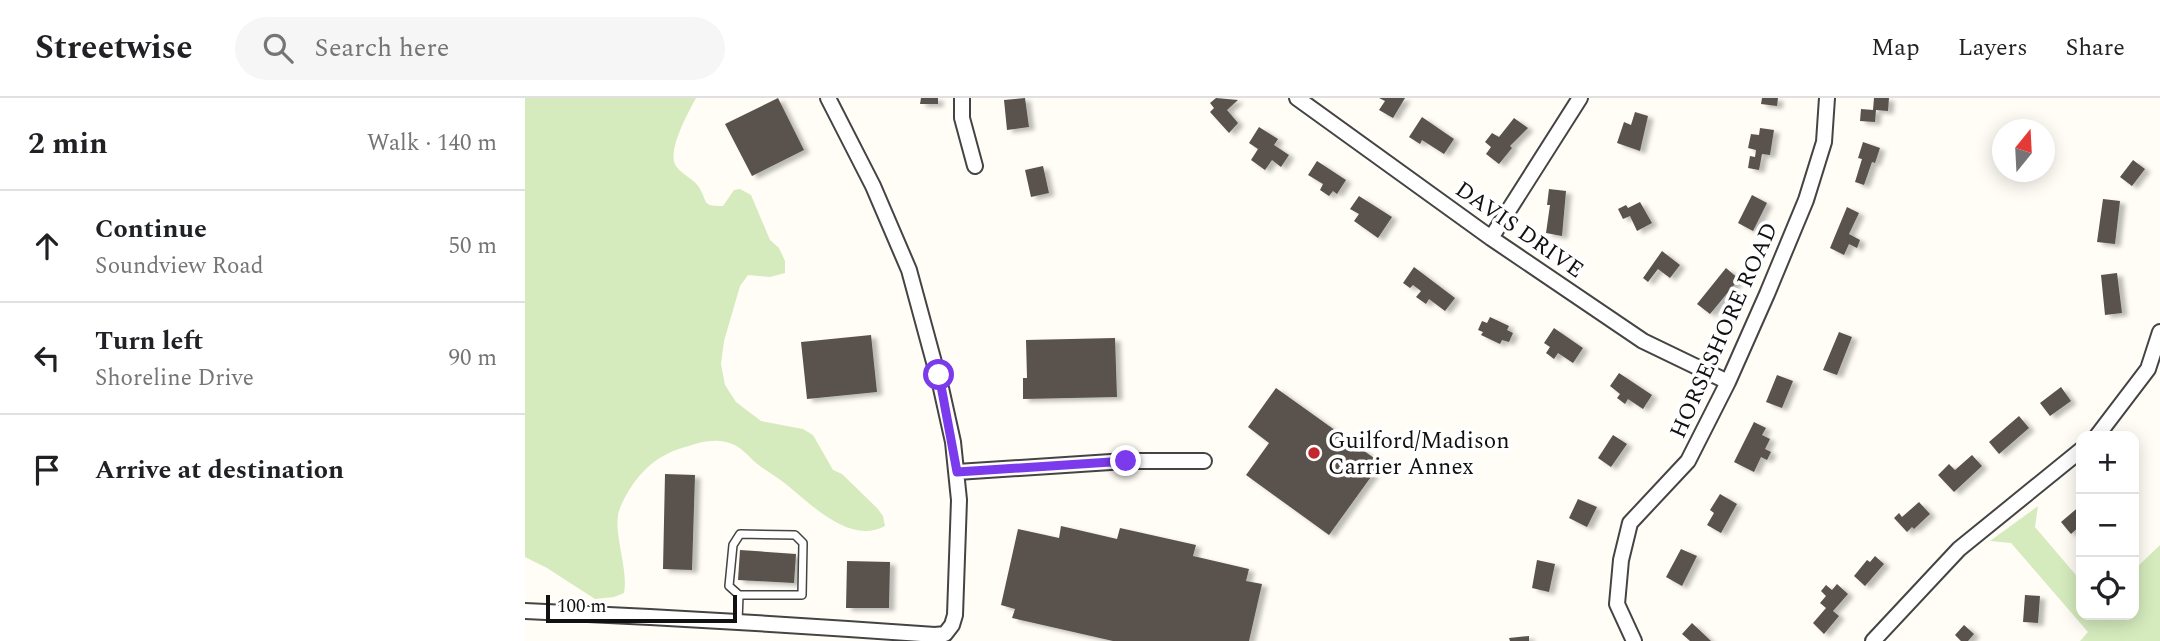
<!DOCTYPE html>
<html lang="en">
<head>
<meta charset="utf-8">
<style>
  :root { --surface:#fff; --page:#f6f6f6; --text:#202124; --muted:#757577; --line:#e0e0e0 }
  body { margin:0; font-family:Spectral,serif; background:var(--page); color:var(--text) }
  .controls { position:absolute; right:21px; bottom:21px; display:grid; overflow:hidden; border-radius:14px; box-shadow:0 4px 18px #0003 }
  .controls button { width:63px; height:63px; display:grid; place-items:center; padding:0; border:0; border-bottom:2px solid var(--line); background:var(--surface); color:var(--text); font:35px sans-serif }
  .compass { position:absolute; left:1467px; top:21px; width:63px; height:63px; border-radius:50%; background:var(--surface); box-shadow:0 4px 18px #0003; rotate:18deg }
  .scale { position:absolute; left:21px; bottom:18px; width:191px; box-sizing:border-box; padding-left:7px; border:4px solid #111; border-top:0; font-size:19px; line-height:24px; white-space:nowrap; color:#111; -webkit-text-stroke:5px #fff; paint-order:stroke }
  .stop { position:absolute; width:21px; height:21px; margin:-16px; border:5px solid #7c3aed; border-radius:50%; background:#fff }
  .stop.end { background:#7c3aed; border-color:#fff; box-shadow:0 2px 7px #0008 }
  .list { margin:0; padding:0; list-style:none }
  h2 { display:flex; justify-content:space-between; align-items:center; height:91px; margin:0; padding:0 28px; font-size:30px }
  h2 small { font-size:23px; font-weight:400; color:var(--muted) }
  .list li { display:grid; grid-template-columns:46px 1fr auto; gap:21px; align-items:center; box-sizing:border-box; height:112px; padding:0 28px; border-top:2px solid var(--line) }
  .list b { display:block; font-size:26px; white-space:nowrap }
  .list p { margin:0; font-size:23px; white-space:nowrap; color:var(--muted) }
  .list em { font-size:23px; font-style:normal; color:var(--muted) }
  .icon { flex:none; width:38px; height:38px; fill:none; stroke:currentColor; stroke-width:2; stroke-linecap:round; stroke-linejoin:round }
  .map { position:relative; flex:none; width:1635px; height:543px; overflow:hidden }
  header { display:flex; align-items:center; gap:42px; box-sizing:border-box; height:98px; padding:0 35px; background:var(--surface); border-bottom:2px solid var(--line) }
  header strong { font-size:33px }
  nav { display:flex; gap:38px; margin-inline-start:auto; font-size:24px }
  .search { width:490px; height:63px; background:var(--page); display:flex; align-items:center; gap:18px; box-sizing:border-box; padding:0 24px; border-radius:38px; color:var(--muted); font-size:26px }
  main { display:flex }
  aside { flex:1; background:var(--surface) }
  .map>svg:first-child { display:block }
  .green { fill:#d5ebbd }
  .building { fill:#5a524d; filter:url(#shadow) }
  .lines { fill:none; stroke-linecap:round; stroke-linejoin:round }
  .lane-casing { stroke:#444; stroke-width:10 }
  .street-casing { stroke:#444; stroke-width:18 }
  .lane { stroke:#fff; stroke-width:7 }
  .street { stroke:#fff; stroke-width:14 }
  .route { stroke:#7c3aed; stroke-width:9 }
  .poi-dot { fill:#c4262e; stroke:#fff; stroke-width:2.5 }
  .labels { text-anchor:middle; stroke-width:7; stroke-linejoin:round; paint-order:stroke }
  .street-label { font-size:23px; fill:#111; stroke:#fff }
  .poi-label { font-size:23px; fill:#111; stroke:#fff; text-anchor:start }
</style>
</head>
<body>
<header>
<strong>Streetwise</strong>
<div class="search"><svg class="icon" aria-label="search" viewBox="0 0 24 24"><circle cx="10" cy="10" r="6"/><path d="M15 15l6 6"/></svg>Search here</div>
<nav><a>Map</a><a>Layers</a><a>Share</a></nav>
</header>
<main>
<aside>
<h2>2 min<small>Walk · 140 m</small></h2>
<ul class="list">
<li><svg class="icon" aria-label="ahead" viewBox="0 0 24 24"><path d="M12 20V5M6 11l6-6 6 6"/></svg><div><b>Continue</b><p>Soundview Road</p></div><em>50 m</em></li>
<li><svg class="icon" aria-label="left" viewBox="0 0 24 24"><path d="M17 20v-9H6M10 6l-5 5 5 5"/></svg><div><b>Turn left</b><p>Shoreline Drive</p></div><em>90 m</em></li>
<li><svg class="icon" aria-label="arrive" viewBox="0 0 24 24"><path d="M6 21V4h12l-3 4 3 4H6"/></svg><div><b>Arrive at destination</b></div></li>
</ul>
</aside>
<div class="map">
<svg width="1635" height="543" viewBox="0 0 1635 543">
  <defs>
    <filter id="shadow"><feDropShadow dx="5.5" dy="3" stdDeviation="2" flood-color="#0004"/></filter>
  </defs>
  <rect width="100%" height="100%" fill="#fffdf5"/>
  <!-- green -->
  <path class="green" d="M0,0H171C164,13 141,54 151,68C157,77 170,81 175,91C183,105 177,108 198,108L209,92L215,91L226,97L245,142L254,150L260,163V175L245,179L223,177L215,188L199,243L196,266L200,287L211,304L236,323L278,331L288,337L308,372L317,376L352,410L358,418L360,428C325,447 287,407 262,387C252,379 241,373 231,365C221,356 215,347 201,344C186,340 169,346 154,351C126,360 107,382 95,410C86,431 104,470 99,495L89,499L70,501L22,470L0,459Z
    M1513,408L1510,429L1556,483V517H1609V472L1635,447V543H1555L1563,534L1486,445L1465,443Z"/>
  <!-- building -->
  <path class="building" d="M253,0L279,52L227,78L200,26Z
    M396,0H413V6H395Z
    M500,0L504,29L482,32L479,2Z
    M691,0L713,2L702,12L713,25L704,35L685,14L689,10L685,5Z
    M854,0H880L868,20L854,12L860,3Z
    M1237,0H1253L1252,8L1236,6Z
    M1349,0H1364L1363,13L1351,12L1350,24L1335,23L1336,11L1348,12Z
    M1110,14L1123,18L1115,53L1092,45L1099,24L1106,27Z
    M897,19L929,41L919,56L897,42L895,46L884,39Z
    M989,20L1003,30L985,48L987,50L974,66L961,56L966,49L960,44L967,35L974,39Z
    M734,29L753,41L749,47L764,57L756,69L747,62L740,72L726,62L733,51L724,45Z
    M1235,30L1249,32L1245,57L1237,56L1234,72L1223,70L1225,58L1230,59L1231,52L1223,50L1226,36L1234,37Z
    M1338,44L1355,50L1350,65L1347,64L1339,87L1330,84L1337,61L1333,60Z
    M1608,62L1620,71L1607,88L1595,79Z
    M792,63L821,82L812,96L808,93L804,98L795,92L798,86L783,77Z
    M518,68L524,95L506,99L500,72Z
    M1024,91L1041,93L1037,138L1021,135L1025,107H1022Z
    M1227,97L1242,105L1228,133L1213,125Z
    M834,98L867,119L853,140L829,123L834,116L825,111Z
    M1578,101L1595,103L1590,146L1572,144Z
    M1115,104L1127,125L1112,133L1105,118L1098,121L1093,111L1101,107L1103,110Z
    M1322,109L1334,115L1324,136L1335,142L1332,150L1324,146L1319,157L1305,150Z
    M1137,153L1155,167L1145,180L1133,171L1123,184L1118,180Z
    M889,169L930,200L920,213L904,201L901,206L891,199L896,193L888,187L885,190L878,185Z
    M1201,170L1214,181L1185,216L1172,206Z
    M1592,175L1597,215L1580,217L1576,177Z
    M965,219L984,228L982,232L988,235L984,244L977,242L975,246L956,237L958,234L953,232L957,223L962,225Z
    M1029,230L1058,250L1048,265L1033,255L1029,261L1021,255L1025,249L1019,245Z
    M1314,234L1327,239L1312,277L1298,272Z
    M346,237L352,294L282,301L276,244Z
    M590,240L592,299L498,301V280H502L501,242Z
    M1094,275L1127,297L1118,311L1103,301L1100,306L1092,300L1095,296L1085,288Z
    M1252,277L1268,283L1257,310L1241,304Z
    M1536,289L1546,303L1525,318L1515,305Z
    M751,290L856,365L804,437L721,377L744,345L723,329Z
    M1494,318L1504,330L1474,356L1464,344Z
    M1229,324L1241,330L1237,337L1245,341L1240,351L1246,354L1242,362L1236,359L1229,374L1209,364Z
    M1088,337L1102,346L1086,369L1073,360Z
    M1447,357L1457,368L1429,394L1413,377L1424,366L1430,372Z
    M140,376L170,377L167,472L138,471Z
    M1195,396L1212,406L1196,435L1182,427L1189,415L1185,412Z
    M1053,401L1072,409L1062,429L1044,420Z
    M1394,404L1405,416L1389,431L1387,429L1382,434L1369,420L1374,415L1377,419Z
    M1556,407V427L1546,436L1536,424Z
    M536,428L592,441L595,430L671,447L668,458L724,471L721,483L737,486L724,543H588L487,520L490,511L476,507L493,431L534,440Z
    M1156,451L1172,458L1157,488L1141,479Z
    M215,452L271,456L269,485L213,482Z
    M1350,458L1359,466L1340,488L1329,478L1342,462L1345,464Z
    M1012,462L1030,466L1024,494L1007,490Z
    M322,463L365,464L364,510H321Z
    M1312,486L1323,496L1308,513L1314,518L1299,536L1288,525L1301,510L1295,505L1301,498L1296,493L1301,487L1307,492Z
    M1500,497L1515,498L1513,525L1498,524Z
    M1167,525L1186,543H1165L1157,536Z
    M1439,527L1449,536L1443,543H1436L1430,537Z
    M1004,538V543H985L984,540Z"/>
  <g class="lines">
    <defs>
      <path id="lane" d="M213,524L214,497H277L278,445L270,437L215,436L208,447L204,488L214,497"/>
      <path id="street" d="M437,0V20L450,68
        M772,0L966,140L1118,243L1203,284
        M966,140L1055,0
        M1572,338L1623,271L1635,234
        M432,374L601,363H679
        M0,513C137,519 273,527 410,537L420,536L427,527L430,517L434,402L428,344L416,290L384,172L348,88L303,0
        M1109,543L1092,506L1096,462L1105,425L1163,363L1203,284L1242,196L1281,102L1299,44L1302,0
        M1348,543L1434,451L1556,352"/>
    </defs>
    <!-- lane casing -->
    <use href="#lane" class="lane-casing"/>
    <!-- street casing -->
    <use href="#street" class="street-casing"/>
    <!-- lane -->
    <use href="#lane" class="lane"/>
    <!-- street -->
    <use href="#street" class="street"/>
  </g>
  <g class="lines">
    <!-- route -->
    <path class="route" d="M414,277L432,374L601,363"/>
  </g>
  <!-- markers -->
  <circle class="poi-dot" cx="789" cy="355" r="7"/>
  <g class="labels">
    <!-- street labels -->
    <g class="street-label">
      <text transform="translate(995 131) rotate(35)" y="8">DAVIS DRIVE</text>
      <text transform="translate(1198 232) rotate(-66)" y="8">HORSESHORE ROAD</text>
    </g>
    <!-- poi labels -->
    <g class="poi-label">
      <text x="803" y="350">Guilford/Madison<tspan x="803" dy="26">Carrier Annex</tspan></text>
    </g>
  </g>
</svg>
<div class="controls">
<button>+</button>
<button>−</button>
<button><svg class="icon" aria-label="locate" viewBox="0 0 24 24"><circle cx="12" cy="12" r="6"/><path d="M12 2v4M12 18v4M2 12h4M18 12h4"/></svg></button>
</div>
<svg class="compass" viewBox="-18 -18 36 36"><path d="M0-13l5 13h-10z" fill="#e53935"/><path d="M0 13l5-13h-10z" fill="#757577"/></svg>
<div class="scale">100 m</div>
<div class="stop" style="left:414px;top:277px"></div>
<div class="stop end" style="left:601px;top:363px"></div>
</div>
</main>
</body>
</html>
